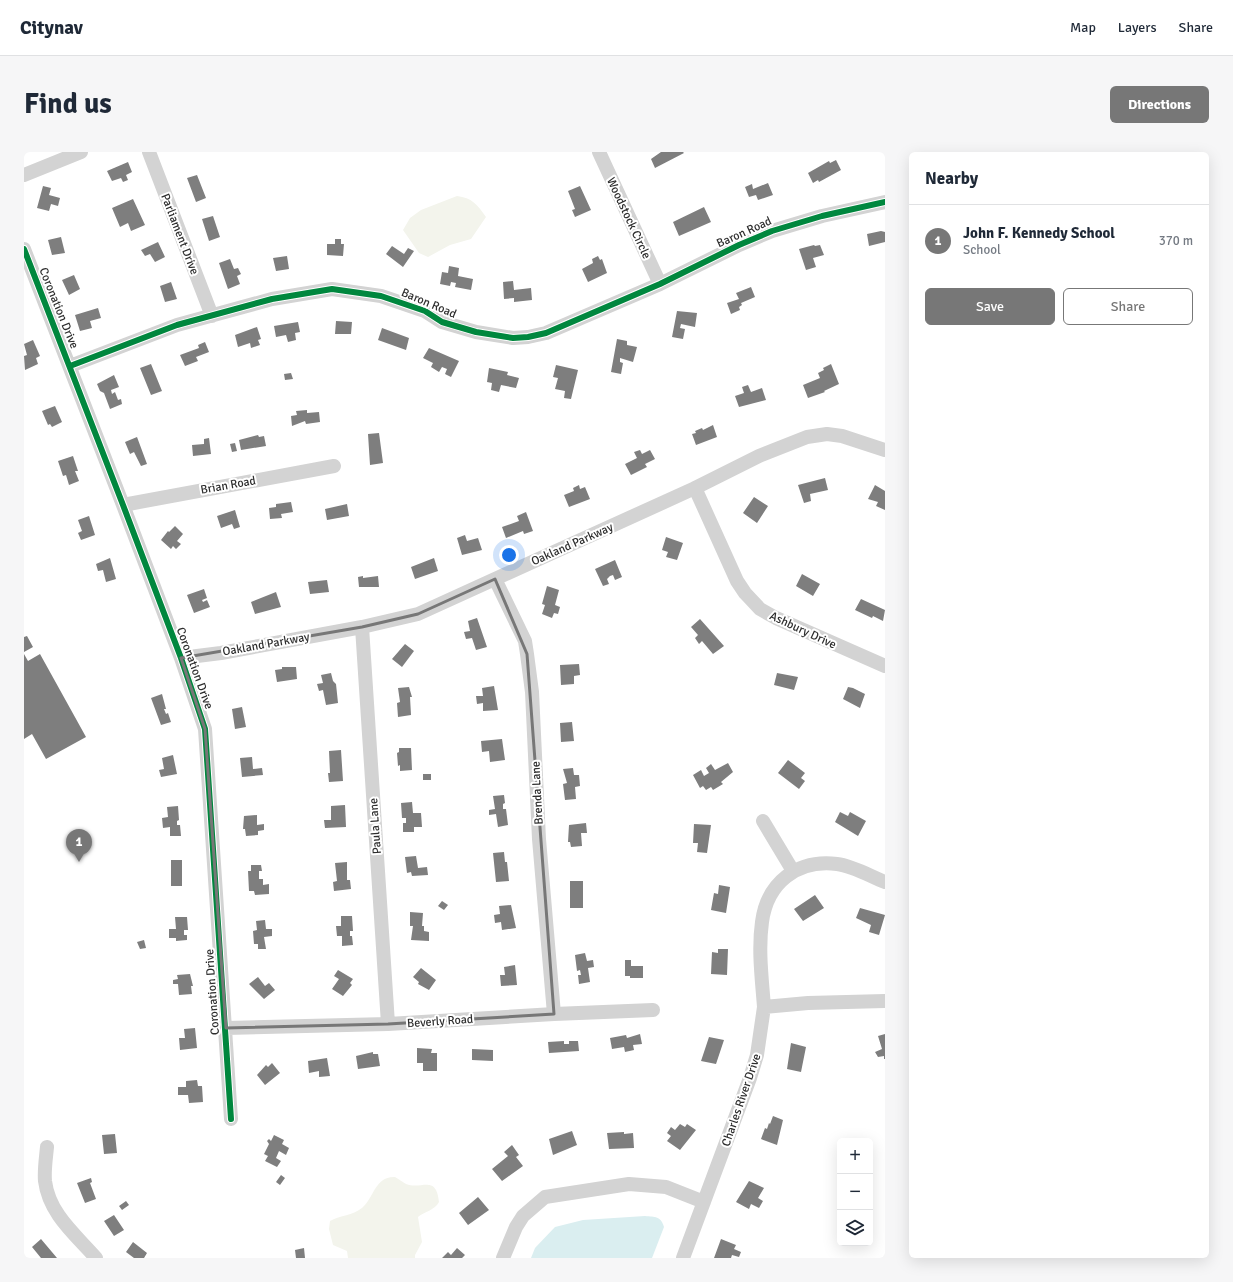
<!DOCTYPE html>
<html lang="en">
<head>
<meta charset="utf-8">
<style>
  :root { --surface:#fff; --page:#f6f6f7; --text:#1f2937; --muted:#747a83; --line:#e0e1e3; --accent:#777 }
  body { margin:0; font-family:Signika,sans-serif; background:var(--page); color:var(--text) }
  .controls { position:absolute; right:12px; bottom:12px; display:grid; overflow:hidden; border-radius:6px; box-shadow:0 4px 16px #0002 }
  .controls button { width:36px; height:36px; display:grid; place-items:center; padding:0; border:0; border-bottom:1px solid var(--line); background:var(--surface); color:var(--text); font:20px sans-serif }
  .you { position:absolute; left:485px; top:403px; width:14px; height:14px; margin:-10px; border:3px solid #fff; border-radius:50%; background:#1a73e8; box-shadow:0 0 0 6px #1a73e833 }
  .badge { display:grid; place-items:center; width:26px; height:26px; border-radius:50%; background:var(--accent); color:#fff; font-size:13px; font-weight:700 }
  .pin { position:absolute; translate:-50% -33px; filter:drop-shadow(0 1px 2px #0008) }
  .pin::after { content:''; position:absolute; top:21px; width:14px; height:12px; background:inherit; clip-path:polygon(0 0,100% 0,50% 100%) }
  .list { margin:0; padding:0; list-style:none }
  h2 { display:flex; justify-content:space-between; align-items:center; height:52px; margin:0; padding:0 16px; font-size:17px }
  h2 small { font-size:13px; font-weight:400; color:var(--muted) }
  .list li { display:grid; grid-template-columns:26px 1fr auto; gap:12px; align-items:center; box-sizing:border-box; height:72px; padding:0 16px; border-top:1px solid var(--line) }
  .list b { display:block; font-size:15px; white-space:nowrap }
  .list p { margin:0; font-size:13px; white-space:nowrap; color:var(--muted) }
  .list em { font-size:13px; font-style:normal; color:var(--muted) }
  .actions { display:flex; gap:8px; padding:12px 16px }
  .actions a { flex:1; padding:9px 0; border:1px solid var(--accent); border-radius:6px; text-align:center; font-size:14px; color:var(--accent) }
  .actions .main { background:var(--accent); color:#fff }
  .icon { flex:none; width:22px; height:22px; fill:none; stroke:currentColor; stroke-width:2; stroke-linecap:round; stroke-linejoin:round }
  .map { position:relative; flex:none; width:861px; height:1106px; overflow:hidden; border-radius:6px }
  header { display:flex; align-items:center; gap:24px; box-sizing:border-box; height:56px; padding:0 20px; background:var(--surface); border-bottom:1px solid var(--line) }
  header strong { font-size:19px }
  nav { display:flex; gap:22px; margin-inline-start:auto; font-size:14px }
  .intro { display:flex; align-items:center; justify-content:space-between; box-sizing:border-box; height:96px; padding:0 24px }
  h1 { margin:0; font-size:28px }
  .button { padding:10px 18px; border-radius:6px; background:var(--accent); color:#fff; font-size:14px; font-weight:700 }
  main { display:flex; gap:24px; padding:0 24px }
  aside { flex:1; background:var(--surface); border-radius:6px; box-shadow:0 4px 16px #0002 }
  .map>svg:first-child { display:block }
  .green { fill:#f3f4ec }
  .water { fill:#daeef0 }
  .building { fill:#7e7e7e }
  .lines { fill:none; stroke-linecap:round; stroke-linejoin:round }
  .minor { stroke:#d3d3d3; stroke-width:14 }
  .cycleway-casing { stroke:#fff; stroke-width:8 }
  .cycleway { stroke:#00873e; stroke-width:6 }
  .marked { fill:none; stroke:#777; stroke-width:3; stroke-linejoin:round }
  .labels { text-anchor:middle; stroke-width:4; stroke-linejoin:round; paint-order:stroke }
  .street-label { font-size:12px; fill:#2e2e2e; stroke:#fff }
</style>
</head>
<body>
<header>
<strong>Citynav</strong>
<nav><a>Map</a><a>Layers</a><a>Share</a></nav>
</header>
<div class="intro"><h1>Find us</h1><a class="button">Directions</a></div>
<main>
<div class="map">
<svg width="861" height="1106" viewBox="0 0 861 1106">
  <rect width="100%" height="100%" fill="#fff"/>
  <!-- green -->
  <path class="green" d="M433,44C448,46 453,52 462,65L447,87L426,93L404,105L395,101L379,78L386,66L397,58Z
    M371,1025C375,1027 378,1030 382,1032C398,1038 412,1022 415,1050C410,1059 401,1059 394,1065L398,1090L391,1103V1106H324L323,1099L309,1093L305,1077L306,1069C317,1063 328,1064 338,1056C350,1046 351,1024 371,1025Z"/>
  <!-- water -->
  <path class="water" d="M621,1064C631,1065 637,1064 640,1075L628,1106H507L511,1096L531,1075L559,1068Z"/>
  <!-- building -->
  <path class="building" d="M637,0H659L660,1L631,16L627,7Z
    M812,8L817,18L795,30L794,28L789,31L784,21L805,9L806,11Z
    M104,10L108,20L102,23L104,28L99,30L97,26L88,29L83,19Z
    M173,23L182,46L172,50L163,26Z
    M744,31L749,43L734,48L732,43L725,45L721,35L728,32L729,37Z
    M19,34L27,36L25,43L36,46L34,54L27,52L25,59L13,56Z
    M556,34L567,58L551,65L548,58L551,57L544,39Z
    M109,47L121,73L107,79L104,71L96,75L88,56Z
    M680,55L687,70L655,84L649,70Z
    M189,64L196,85L185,89L178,67Z
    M857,79L861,80V90L845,94L843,82Z
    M37,85L41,101L28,103L24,88Z
    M311,87H317V92H320L319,104L303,103V92H311Z
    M134,90L141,105L131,110L126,102L121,104L117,98Z
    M790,93L791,94L796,93L800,103L789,106L792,115L782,118L775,97Z
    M368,94L380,102L384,96L390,99L379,115L362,102Z
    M263,104L265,117L252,119L249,106Z
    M574,104L576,108L578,107L583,121L564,130L558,117L569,111L568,107Z
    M206,107L210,117L214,116L217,122L213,124L216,132L204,137L195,111Z
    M425,114L435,116L434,124L449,127L447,138L431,135L432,131L427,130L426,134L416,132L418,120L424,121Z
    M50,123L56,137L45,143L38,128Z
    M489,129L490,138L507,136L508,148L490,150V146L480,147L479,130Z
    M147,130L153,147L141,150L136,134Z
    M727,135L731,145L717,151L718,153L715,155L716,158L707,162L703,151L715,147L712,141Z
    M74,156L77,166L66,169L68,176L56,179L51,163Z
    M653,159L673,161L671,175L657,172L656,176L661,177L659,187L648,185Z
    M312,169L328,170L327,182H311Z
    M274,170L276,180L271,181L272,188L264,190L262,183L252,185L250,174Z
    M233,175L237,187L234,188L236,193L227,196L226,191L214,195L211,183Z
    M358,176L385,186L382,198L354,188Z
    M593,187L603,189V193L613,195L609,210L596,206V210L599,211L597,222L587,220Z
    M9,188L16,204L12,206L14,212L1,218L0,204L3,203L0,192Z
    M181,190L185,200L172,205L174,209L161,214L156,203L175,196L174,193Z
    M405,196L435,209L427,225L421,222L423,217L418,215L415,220L407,215L409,211L399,206Z
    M127,212L138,239L127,243L116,216Z
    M807,212L815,232L800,239L801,240L784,246L779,233L796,226L794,221L800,218L799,216Z
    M532,213L554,218L547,247L540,246L541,239L531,237L534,226L529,225Z
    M465,216L484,220L483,223L495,226L492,236L477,233L475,240L467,238L468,231L463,230Z
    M267,221L269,227L261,228L260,222Z
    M90,223L95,235L87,238L88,242L91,240L94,248L97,247L98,252L86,257L80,241L76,239L73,232Z
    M724,233L727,240L738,236L742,248L715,255L711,244L720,241L718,235Z
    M31,254L38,270L28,275L26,272L24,273L18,259Z
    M283,258V261L295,260L296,270L282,272L281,269L268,274L267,264L273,263L272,259Z
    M689,273L693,285L672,293L668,282L672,281L671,279L678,276L679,278Z
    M355,281L359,311L346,313L344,282Z
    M234,283L235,285L240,284L242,294L217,298L215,288Z
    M113,285L123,312L117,314L110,300L106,302L101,290Z
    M185,286L187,302L169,304L168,293L180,292V287Z
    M211,291L213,299L208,300L206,292Z
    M616,298L618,302L626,298L631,307L621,312L623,315L607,323L601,312L613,306L610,300Z
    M49,304L54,319H51L55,329L45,333L42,323L39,324L34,309Z
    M801,326L804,338L786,342L787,349L780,351L774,333Z
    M555,333L556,337L561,335L566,347L545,355L540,343L550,339L549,336Z
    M851,333L861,339V358L852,354L854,350L844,347Z
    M730,345L744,354L733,371L719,361Z
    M267,350L269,360L257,362L258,366L246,367L245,356L252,355V352Z
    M323,352L325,364L303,368L301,357Z
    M211,358L216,375L210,377L208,372L197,376L193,364Z
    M502,360L509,379L500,382L499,379L482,386L478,375L495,369L493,364Z
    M65,364L71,383L57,388L54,381L58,379L54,368Z
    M151,374L159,382L153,389L157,392L152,397L149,394L147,397L137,388L144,379L145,380Z
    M441,383L443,389L454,386L458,398L438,403L433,386Z
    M642,385L659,391L653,408L642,405L644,400L638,398Z
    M86,406L92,427L82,430L79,418L74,419L72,412Z
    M410,406L414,419L391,427L387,415Z
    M591,408L598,425L591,428L589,423L586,424L583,427L585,432L579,434L571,417Z
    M778,422L796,432L789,444L772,434Z
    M339,424V426L354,424L355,435H335L334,425Z
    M303,428L305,440L286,442L284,430Z
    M523,434L535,438L531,453L536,455L534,462L530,461L528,466L518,462L521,453L518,452Z
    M180,437L183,446L178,448L179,450L183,448L186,455L170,461L163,443Z
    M252,440L257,455L231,462L227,450Z
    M837,447L861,458L859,469L849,464L848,466L831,458Z
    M453,466L463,495L452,498L448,486L442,487L440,480L446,479L444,469Z
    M676,467L700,494L689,502L678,489L675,492L671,486L674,483L667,475Z
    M3,484L9,495L0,500V485Z
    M381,492L390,499L378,515L368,507Z
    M0,502L4,509L16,502L62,585L22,607L8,582L0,587Z
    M555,512L556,523L550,524V532L537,533L536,513Z
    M258,515H272L273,527L253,530L251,518L258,517Z
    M307,521L309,529L312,532L314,551L302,553L299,538L295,539L293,532L299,531L297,523Z
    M753,521L774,525L770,538L750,533Z
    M470,534L474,558L459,559V551L453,552L452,544H459L458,536Z
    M385,535L388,545H386L387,563L374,565L373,551L376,550L374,536Z
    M824,535L829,536L841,542L836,556L819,547Z
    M138,542L142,557H140L142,562L144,561L147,570L137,573L127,546Z
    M218,555L222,575L211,577L208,557Z
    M548,570L550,589L537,590L536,571Z
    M478,587L481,608L466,610L465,599L458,600L457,589Z
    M375,596H387L388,618L376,619V613L374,614L373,601L375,600Z
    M317,598L319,629L305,630L304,621H306L305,599Z
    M149,603L153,622L137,625L135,618L140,617L138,606Z
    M228,605L229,617L238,616L239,623L218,625L216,606Z
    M764,608L781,621L777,626L781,629L775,637L754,621Z
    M704,611L709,620L697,630L699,632L689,638L687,635L682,638L679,634L676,636L669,623L677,618L680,624L685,621L682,616L687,612L691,618Z
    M549,616L550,623H555L556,634L551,635L552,647L541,648L539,632L543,631L539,617Z
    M399,622H407V628H399Z
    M480,643L481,651L479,652V657H482L484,673L474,675L472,662L465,663V658L471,657L469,644Z
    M388,650L389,661H397L398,675H390V680H379V671H382V666H378L377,651Z
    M321,653L322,675L301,676L300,668H307V654Z
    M154,654L155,668L153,669V673H156L157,684H146V675L139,676L138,666L144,665L143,655Z
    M816,660L824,664L826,660L842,669L834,684L811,670Z
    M233,663V673L240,672V678L234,679V683L222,684L221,677H219L220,664Z
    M562,671L563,681H557L558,694L547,695L546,690H544L545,673Z
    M670,672L687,673L683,701L673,700L674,691H669Z
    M480,700L481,710H483L485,729L472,730L469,701Z
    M392,704L394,716L403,715L404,723L388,724L387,720L383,721L381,705Z
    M147,708H158V734H147Z
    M323,710V728H326L327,737L310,739L309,730L313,729L311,711Z
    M227,713H237L238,719H235V727H239V733L245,732V742L231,743L230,739H225L224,719H227Z
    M546,729H559V756H546Z
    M695,733L706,735L702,761L687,758L690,741L694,742Z
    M791,743L800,756L779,769L770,757Z
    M418,749L424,753L420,758L414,754Z
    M487,753L492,776L478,778L477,770L471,771L470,763L476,762L475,754Z
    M836,756L861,763L855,783L845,780L847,773L832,766Z
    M386,760L399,761L398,774H400V779L405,780V789L387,788L389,774H386Z
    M317,764H328L329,779H326V784H328L329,793L318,794V784H313L312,774H317Z
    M151,765H163L164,778H160V783H163V788L152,789V786H145V777H152Z
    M241,768L242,777H248V784L240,785L242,797H234V792H230L229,779L233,778L232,769Z
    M120,788L122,796L116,797L113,790Z
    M694,797H704L703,823L687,822L688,800L694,801Z
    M561,801L563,809L569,808L570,815L564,816L566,830L555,832L554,823H557L556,818L553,819L551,803Z
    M601,808H607V814H619V826H606V824H601Z
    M491,813L493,833L477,834L476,823H481L480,815Z
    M397,816L412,828L405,838L394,832L395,830L389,825Z
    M314,818L329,827L326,831L328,833L319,844L308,837L315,827L310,824Z
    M166,822L169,834H167L168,842L155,843L154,832H149V828L154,827L153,823Z
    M234,825L241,834L245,831L251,838L240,847L225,832Z
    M171,876L173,896L156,898L155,886H161L160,877Z
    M616,882L618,892L609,893L610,898L601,900L600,895L588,897L586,886L602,883L603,886Z
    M861,882V907H860V904L854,905L851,900L858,897L854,884Z
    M685,885L700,888L692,912L677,909Z
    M540,889V892H545V889H554L555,899L525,901L524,890Z
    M767,891L782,895L777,920L763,917Z
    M393,896L408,897L407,901H413V919H399V911H393Z
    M448,897L469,898V909L448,908Z
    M349,900V902H354L356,914L334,917L332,904Z
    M303,906L306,924L295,925V919L285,921L284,909Z
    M248,911L256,921L241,933L233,923L242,913L244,915Z
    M173,928L174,934H178L179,950L165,951L164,943H154V935H162V929Z
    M749,964L759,968L753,993L737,987L741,976L743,977L745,971L746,972Z
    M656,972L661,975L663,972L672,978L656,998L643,989L647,984L643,981L647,975L651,978Z
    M548,979L553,993L529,1003L525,987Z
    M600,980V982L609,981L610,996L585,997L583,981Z
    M91,982L93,1001L80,1002L78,983Z
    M250,983L260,988L258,992L265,996L262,1003L255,999L252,1006L257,1009L253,1015L241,1009L244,1004L240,1002L245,992L243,989L245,987L247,989Z
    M488,993L495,1003L492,1005L499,1014L478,1029L468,1017L484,1004L480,1000Z
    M257,1023L261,1026L256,1033L252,1030Z
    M67,1026L68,1030L66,1031L72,1047L61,1051L53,1031Z
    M725,1029L740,1036L734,1046L739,1049L735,1056L727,1052L725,1057L712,1050Z
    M454,1045L465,1058L444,1073L435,1061Z
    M102,1049L105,1053L98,1058L95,1054Z
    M90,1063L100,1078L90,1084L80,1069Z
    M17,1087L33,1106H17L8,1095Z
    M697,1087L712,1093L710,1097L717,1100L715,1105L708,1103L707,1106H690Z
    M109,1090L123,1101L120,1106H110L102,1100Z
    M280,1096L281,1106H272L271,1098Z
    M433,1096L441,1103L438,1106H418L424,1100L427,1103Z"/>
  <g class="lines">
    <!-- minor -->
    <path class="minor" d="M125,0L188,164
      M575,0L636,132
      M0,23L57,0
      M0,97L99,353L157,506L181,577L207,967
      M46,214L153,173L248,147L308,137L357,144L401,159L418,170L452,180L489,186L504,185L522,181L636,132L715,93L748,79L798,64L861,50
      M671,336L713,429L721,441L736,457L752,466L861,514
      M99,353L310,314
      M471,427L501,489L503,502L508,540L515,687L530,862
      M338,475L364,872
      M157,506L197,501L338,475L394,462L671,336L735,304L783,285L803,282L818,284L861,298
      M739,669L769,719
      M740,855C738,828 734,798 738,770C743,731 773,707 813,712C829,714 846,724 861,730
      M202,876L364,872L530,862L629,858
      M23,995C22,1006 20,1018 21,1029C25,1062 52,1083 72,1106
      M479,1106L492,1075L499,1064L521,1045L605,1032L642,1035L680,1050
      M659,1106L726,926L733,903L740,855L784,851L861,849"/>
    <defs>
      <path id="cycleway" d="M0,97L99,353L157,506L181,577L207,967
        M46,214L153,173L248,147L308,137L357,144L401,159L418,170L452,180L489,186L504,185L522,181L636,132L715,93L748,79L798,64L861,50"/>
    </defs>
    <!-- cycleway casing -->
    <use href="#cycleway" class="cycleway-casing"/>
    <!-- cycleway -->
    <use href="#cycleway" class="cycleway"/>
  </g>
  <!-- marked area -->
  <path class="marked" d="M471,427L503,502L530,862L364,872L202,876L181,577L157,506L338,475L394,462Z"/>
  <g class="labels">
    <!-- street labels -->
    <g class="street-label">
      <text transform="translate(605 66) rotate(65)" y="4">Woodstock Circle</text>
      <text transform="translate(720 80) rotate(-24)" y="4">Baron Road</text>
      <text transform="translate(156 82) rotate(69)" y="4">Parliament Drive</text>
      <text transform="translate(405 151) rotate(23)" y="4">Baron Road</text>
      <text transform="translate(35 156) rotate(68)" y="4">Coronation Drive</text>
      <text transform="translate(204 333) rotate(-10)" y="4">Brian Road</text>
      <text transform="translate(548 392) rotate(-24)" y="4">Oakland Parkway</text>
      <text transform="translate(779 478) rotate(25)" y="4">Ashbury Drive</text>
      <text transform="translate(242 492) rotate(-10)" y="4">Oakland Parkway</text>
      <text transform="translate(171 516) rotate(70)" y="4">Coronation Drive</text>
      <text transform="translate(513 641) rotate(-93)" y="4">Brenda Lane</text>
      <text transform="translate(351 674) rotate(-94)" y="4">Paula Lane</text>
      <text transform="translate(188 840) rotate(-94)" y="4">Coronation Drive</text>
      <text transform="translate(416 869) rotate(-4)" y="4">Beverly Road</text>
      <text transform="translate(717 948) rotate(-71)" y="4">Charles River Drive</text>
    </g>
  </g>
</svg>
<div class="controls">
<button>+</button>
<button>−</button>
<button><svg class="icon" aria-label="layers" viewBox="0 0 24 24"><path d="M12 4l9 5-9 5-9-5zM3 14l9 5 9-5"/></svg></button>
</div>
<div class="you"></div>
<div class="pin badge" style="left:55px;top:710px">1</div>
</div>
<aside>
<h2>Nearby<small></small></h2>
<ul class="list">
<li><span class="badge">1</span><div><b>John F. Kennedy School</b><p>School</p></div><em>370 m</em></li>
</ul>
<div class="actions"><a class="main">Save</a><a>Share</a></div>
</aside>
</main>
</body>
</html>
